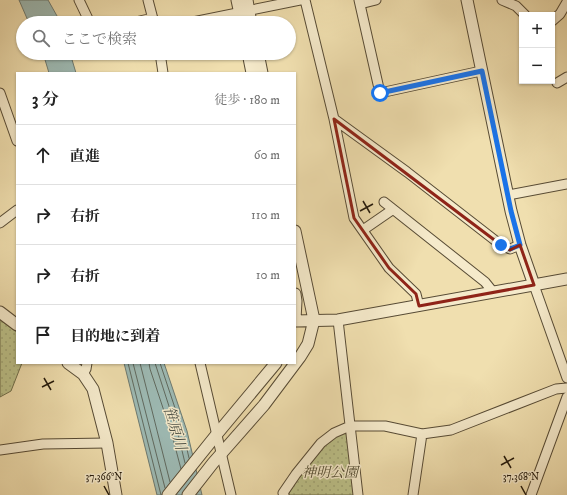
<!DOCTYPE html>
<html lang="ja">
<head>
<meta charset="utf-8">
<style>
  :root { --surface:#fff; --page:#f6f6f6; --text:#222; --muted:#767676; --line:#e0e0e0 }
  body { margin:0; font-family:"IM FELL DW Pica","Noto Serif JP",serif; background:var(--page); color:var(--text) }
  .controls { position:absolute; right:12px; top:12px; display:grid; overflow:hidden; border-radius:0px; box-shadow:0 1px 3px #0004 }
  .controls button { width:36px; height:36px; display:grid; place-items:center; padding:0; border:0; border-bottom:1px solid var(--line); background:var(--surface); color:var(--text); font:20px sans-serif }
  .stop { position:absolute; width:12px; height:12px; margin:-9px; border:3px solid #1a73e8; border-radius:50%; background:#fff }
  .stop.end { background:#1a73e8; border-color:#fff; box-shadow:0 1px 4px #0008 }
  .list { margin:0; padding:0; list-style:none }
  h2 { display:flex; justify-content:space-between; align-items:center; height:52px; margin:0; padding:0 16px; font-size:17px }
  h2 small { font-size:13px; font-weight:400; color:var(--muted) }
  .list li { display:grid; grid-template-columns:26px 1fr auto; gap:12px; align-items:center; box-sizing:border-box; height:60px; padding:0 16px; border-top:1px solid var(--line) }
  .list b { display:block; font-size:15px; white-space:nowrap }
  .list em { font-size:13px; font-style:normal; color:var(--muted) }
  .icon { flex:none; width:22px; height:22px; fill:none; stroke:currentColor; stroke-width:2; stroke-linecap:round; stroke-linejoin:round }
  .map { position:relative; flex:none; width:567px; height:495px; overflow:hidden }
  .search { position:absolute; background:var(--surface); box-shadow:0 1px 3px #0004; left:16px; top:16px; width:280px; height:44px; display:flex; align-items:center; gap:10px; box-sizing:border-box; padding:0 14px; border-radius:22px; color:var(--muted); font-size:15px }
  .panel { position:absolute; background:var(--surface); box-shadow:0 1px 3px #0004; left:16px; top:72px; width:280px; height:292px; border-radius:0px }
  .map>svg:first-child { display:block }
  .grass { fill:url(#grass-dots); stroke:#706e4a }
  .water { fill:#9dbab4; stroke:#6d7a71 }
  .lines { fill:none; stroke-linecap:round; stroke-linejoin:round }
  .shore { stroke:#606a60; stroke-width:1 }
  .minor-casing { stroke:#574b35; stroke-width:11 }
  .tertiary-casing { stroke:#574b35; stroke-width:13 }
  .minor { stroke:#f5eacb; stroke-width:9 }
  .tertiary { stroke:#f5eacb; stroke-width:11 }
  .route { stroke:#1a73e8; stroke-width:5 }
  .marked { fill:none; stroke:#8f2418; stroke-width:3; stroke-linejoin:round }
  .ticks { fill:none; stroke:#241a0c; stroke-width:1.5 }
  .labels { text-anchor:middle; stroke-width:3; stroke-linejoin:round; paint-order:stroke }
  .park-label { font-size:14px; font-style:italic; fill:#524c32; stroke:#f5eacb }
  .water-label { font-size:15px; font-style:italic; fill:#4e5247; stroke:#f5eacb }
  .ticks-label { font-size:10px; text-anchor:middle; fill:#241a0c; stroke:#f5eacb; stroke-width:3; stroke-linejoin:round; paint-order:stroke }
</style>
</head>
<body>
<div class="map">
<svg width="567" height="495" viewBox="0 0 567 495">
  <defs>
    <pattern id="grass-dots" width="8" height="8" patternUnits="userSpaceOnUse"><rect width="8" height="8" fill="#bcc189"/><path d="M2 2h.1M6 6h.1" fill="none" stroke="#a1a575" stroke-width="1.8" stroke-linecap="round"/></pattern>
  </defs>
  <rect width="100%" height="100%" fill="#f0dfaf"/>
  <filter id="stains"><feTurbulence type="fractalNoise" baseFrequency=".005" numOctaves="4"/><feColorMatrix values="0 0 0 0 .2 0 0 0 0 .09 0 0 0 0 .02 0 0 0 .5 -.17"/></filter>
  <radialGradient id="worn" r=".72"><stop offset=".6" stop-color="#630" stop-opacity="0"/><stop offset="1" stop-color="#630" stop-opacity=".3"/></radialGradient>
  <!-- grass -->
  <path class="grass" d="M0,320L17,332V363H22L11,391L0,397Z
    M348,429L356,495H289V493L307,465L323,445Z"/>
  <!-- water -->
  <path class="water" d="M19,0H48L61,23H29Z
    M43,53H70L76,73H49Z
    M124,363H164L187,431L202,495H157Z"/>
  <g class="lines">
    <!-- shore -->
    <path class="shore" d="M128,363L161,495
      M133,363L165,488
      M140,363L170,482
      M149,363L150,369L172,435L181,469
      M155,363L178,434L185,463
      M160,363L183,432L189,458"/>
    <defs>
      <path id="minor" d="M79,0L90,23
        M148,0L154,23
        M305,0L334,119L354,218L389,268L416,294L419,306
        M359,0L380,93L481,71
        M502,0L516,6L525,15
        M360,4L376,0
        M552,21L560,14L567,2
        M131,23L153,18
        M188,23L300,0
        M160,53L163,73
        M557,83L567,77
        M0,93L17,141
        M334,119L407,172L501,245L510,249L520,245
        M508,195L567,184
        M384,202L485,282L493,292
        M0,223L17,210
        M363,230L392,210
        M534,285L567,378
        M338,320L358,495
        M200,363L231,495
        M83,374L86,369L87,363
        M0,450L43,444L107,443
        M284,495L283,493L296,474L321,443L334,433L350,426H385L422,434L451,430L556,389L567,388
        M413,495L422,434
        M531,495L567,397"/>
      <path id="tertiary" d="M237,0L242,23
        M247,0L251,23
        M467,0L511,211L520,245L534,285
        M248,53L252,73
        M258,53L262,73
        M295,294L296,301L295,320
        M0,312L17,325
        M295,321L338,320L567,279
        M68,363L83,374L93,389L107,443L116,495
        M168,495L217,434L276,363
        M188,495L213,463L264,405L300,357L308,344L314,320L295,231"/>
    </defs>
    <!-- minor casing -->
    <use href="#minor" class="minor-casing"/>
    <!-- tertiary casing -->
    <use href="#tertiary" class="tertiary-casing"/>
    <!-- minor -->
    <use href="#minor" class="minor"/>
    <!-- tertiary -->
    <use href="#tertiary" class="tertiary"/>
  </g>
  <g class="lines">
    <!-- route -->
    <path class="route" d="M380,93L482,71L511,211L520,245L510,249L501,245"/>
  </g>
  <!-- marked area -->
  <path class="marked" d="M334,119L501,245L510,250L520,245L534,285L419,306L416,294L389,268L354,218Z"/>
  <!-- ticks -->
  <path class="ticks" d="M363,201L370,213M360,211L373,204M44,378L51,390M42,387L54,381M504,456L511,468M501,465L514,458M104,486L109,495M521,486L526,495"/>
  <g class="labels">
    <!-- park labels -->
    <g class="park-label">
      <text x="330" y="477">神明公園</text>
    </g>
    <!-- water labels -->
    <g class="water-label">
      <text transform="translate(175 428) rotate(73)" y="5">笹原川</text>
    </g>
  </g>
  <g class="ticks-label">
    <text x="104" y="480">37.366°N</text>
    <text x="521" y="480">37.368°N</text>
  </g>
  <rect width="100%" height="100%" filter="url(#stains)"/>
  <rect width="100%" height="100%" fill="url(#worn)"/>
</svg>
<div class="controls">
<button>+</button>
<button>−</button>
</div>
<div class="stop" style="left:380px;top:93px"></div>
<div class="stop end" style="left:501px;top:245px"></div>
<div class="search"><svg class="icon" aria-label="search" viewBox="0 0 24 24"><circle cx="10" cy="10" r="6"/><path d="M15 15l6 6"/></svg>ここで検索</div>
<section class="panel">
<h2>3 分<small>徒歩 · 180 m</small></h2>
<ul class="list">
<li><svg class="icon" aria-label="ahead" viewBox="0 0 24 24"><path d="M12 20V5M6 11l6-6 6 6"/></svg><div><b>直進</b></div><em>60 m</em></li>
<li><svg class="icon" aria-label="right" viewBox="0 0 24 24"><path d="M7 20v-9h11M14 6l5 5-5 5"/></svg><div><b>右折</b></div><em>110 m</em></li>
<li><svg class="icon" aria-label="right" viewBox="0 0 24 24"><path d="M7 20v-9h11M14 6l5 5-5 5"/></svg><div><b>右折</b></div><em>10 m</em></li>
<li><svg class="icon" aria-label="arrive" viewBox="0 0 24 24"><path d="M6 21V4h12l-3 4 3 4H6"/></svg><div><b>目的地に到着</b></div></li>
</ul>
</section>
</div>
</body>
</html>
